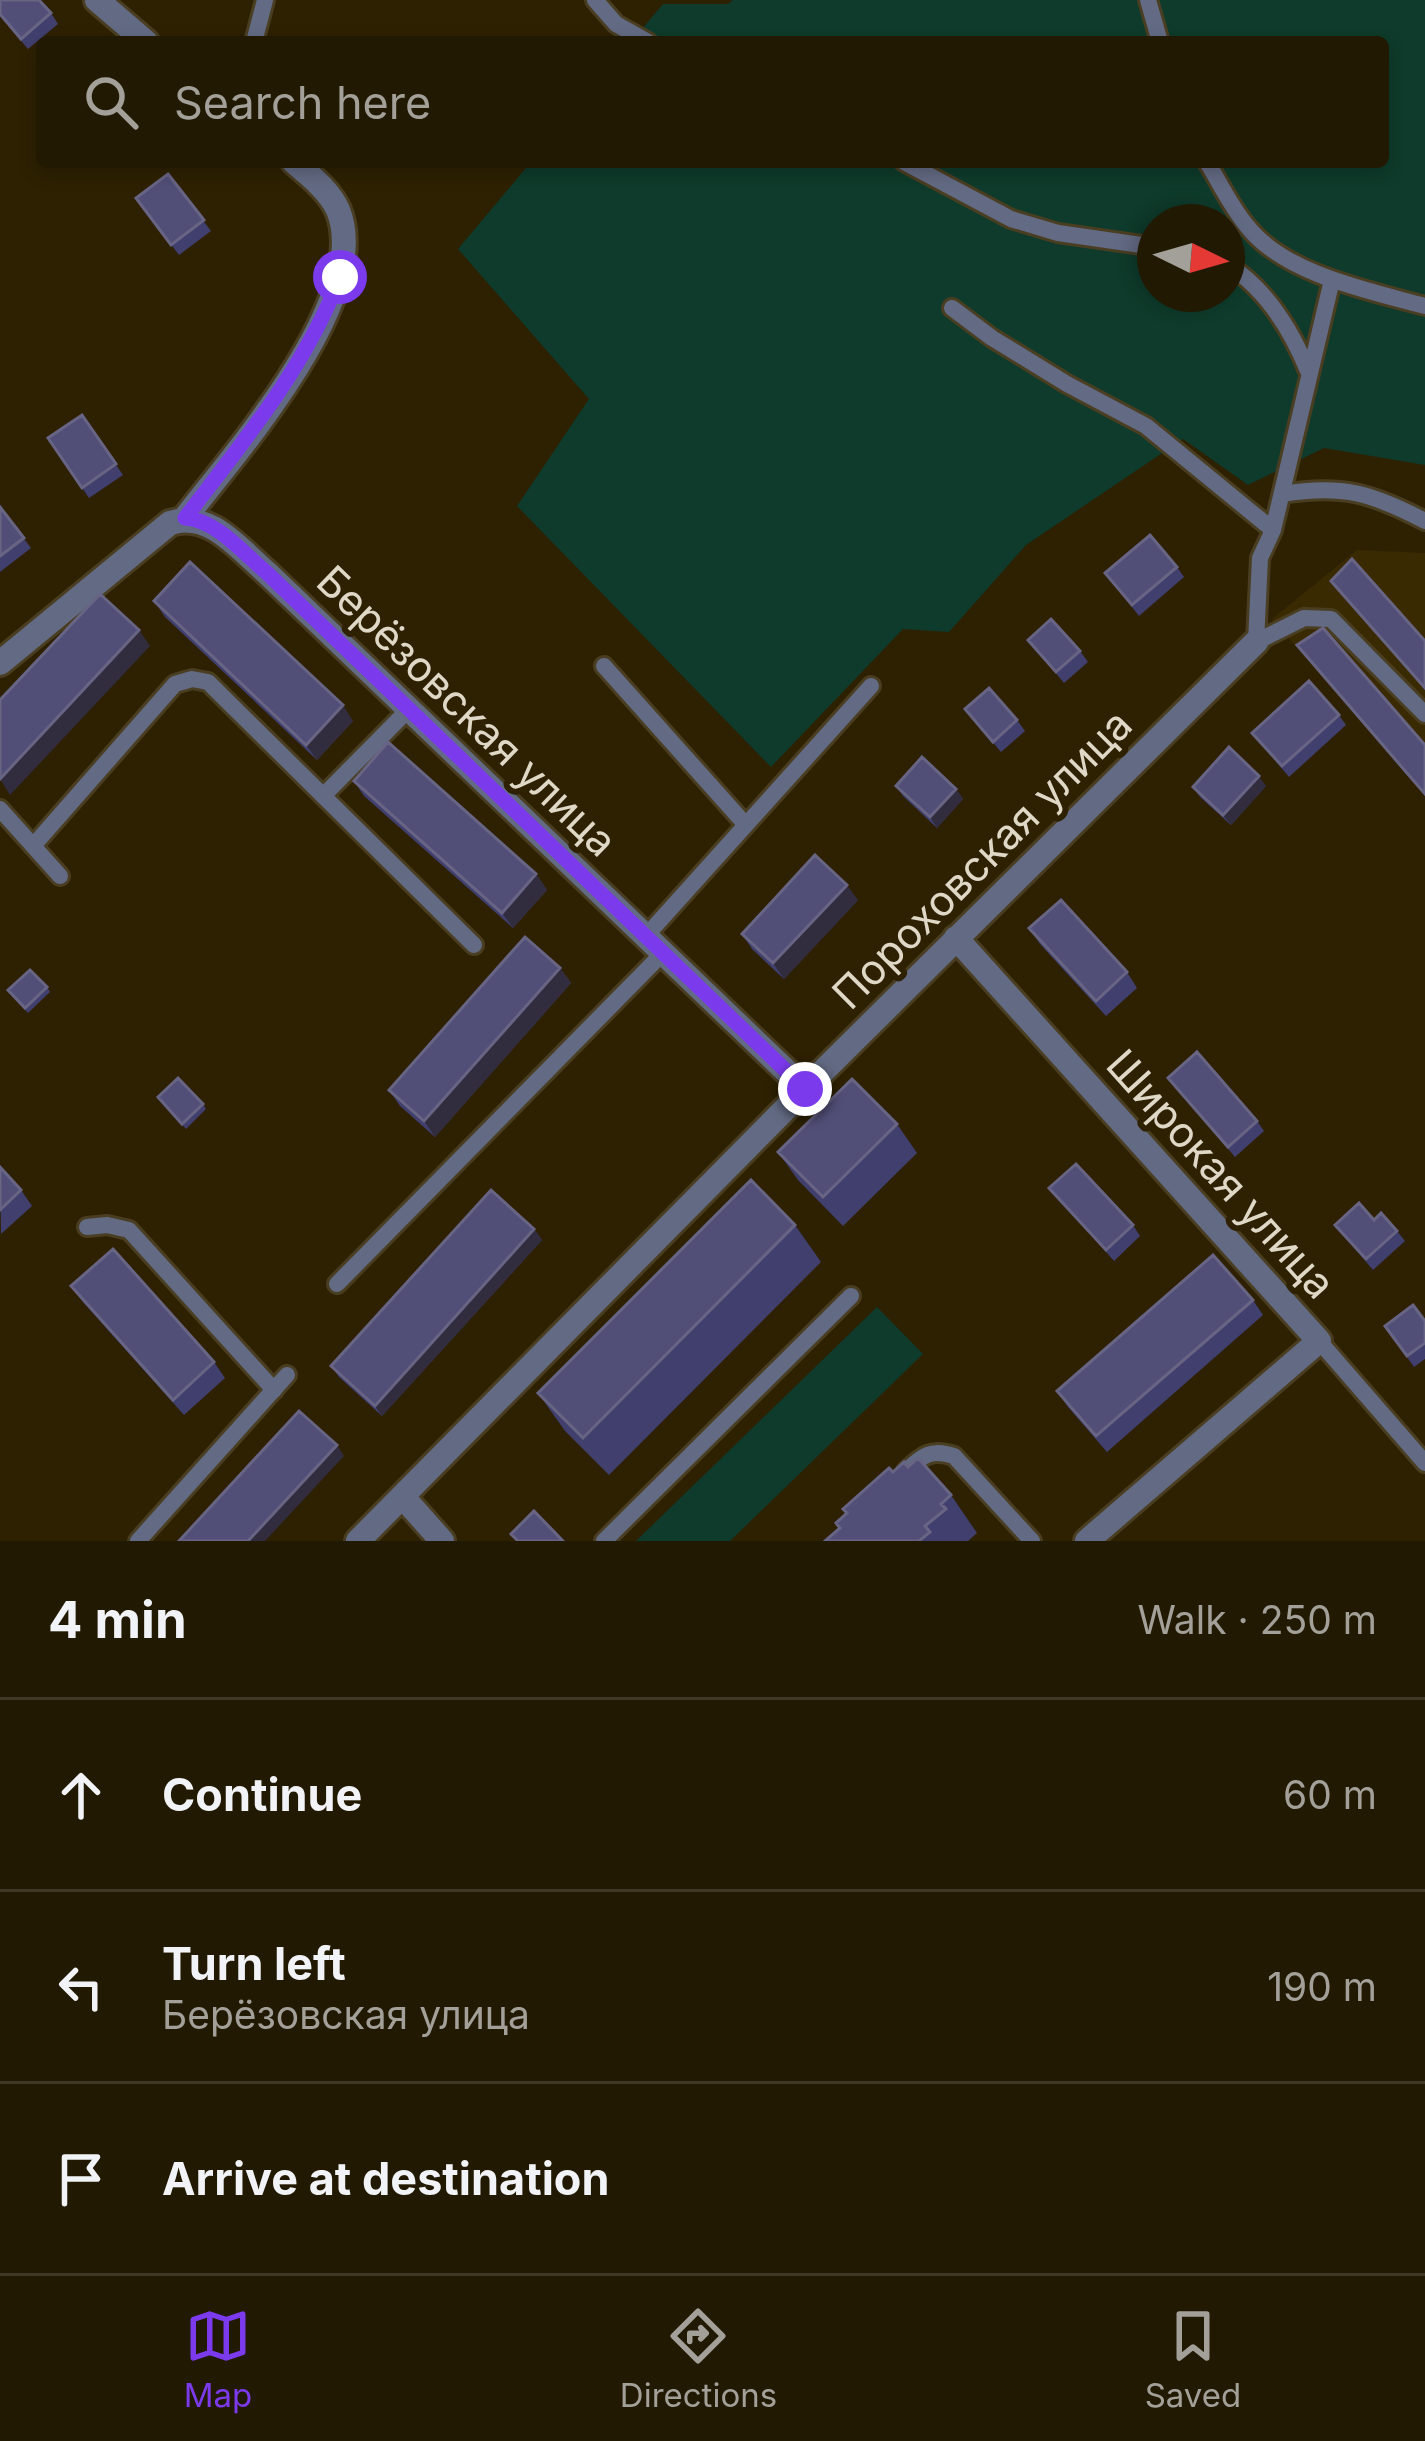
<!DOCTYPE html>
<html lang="en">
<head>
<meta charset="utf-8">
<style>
  :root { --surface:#221902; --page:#2a220c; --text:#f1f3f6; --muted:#a2a099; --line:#3f3824; --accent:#7c3aed }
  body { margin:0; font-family:Inter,sans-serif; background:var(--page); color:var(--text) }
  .compass { position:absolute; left:1137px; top:204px; width:108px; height:108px; border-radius:50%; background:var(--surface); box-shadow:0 6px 18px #0003; rotate:95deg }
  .stop { position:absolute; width:36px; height:36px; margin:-27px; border:9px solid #7c3aed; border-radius:50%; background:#fff }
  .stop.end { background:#7c3aed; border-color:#fff; box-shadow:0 3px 12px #0008 }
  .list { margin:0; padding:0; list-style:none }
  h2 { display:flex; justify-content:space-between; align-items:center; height:156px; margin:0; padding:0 48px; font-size:51px }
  h2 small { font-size:39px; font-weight:400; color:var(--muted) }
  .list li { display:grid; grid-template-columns:78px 1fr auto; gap:36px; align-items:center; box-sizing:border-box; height:192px; padding:0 48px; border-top:3px solid var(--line) }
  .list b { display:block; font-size:45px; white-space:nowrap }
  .list p { margin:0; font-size:39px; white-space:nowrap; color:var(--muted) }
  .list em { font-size:39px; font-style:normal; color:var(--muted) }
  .icon { flex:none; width:66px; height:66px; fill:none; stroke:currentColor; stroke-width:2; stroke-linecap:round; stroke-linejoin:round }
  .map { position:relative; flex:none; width:1425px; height:1541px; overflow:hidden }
  .search { position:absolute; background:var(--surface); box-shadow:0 6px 18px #0003; left:36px; right:36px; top:36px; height:132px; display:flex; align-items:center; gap:30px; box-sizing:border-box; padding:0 42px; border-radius:12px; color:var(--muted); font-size:45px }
  .sheet { height:732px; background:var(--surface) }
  nav { display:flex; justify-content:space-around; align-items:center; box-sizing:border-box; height:168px; border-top:3px solid var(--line); background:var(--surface); font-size:33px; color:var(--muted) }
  nav a { display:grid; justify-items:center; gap:6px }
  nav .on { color:var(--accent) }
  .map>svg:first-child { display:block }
  .built { fill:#3a2a01 }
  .green { fill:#0e3b2b; fill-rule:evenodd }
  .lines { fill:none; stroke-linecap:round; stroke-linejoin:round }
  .service-casing { stroke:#4a3e22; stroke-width:22 }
  .minor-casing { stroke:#4a3e22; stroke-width:30 }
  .service { stroke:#636b84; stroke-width:16 }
  .minor { stroke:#636b84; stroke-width:24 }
  .wall { fill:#403f6e }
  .shaded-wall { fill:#322c3f }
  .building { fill:#514f77; stroke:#686484; stroke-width:3 }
  .route { stroke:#7c3aed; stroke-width:15 }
  .labels { text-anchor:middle; stroke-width:12; stroke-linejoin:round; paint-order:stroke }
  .street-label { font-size:42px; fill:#e0d8c7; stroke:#2e2102 }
</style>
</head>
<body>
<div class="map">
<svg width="1425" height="1541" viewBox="0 0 1425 1541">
  <rect width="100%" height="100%" fill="#2e2102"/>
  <!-- built -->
  <path class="built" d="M1357,550L1425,553V795L1272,619Z"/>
  <!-- green -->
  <path class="green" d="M733,0H1425V465L1324,448L1248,485L1183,439L1026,545L949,632L903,629L771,767L517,506L589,399L458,249L531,162H1383V42H631L663,4H728ZM1155,222H1227V294H1155Z
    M877,1307L923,1354L730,1541H636Z"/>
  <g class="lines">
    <defs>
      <path id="service" d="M595,0L616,24L648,42
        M1148,0L1160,42
        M254,42L265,0
        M904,162L1011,219L1058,233L1155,247
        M1207,162C1220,183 1231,207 1247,226C1284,274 1370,291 1425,306
        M1227,264C1266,289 1291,329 1308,371
        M1332,280L1273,530L1260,558L1256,642L1304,618L1331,619L1425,714
        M952,308L992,338L1067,384L1146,426L1273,530
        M1282,494C1341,484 1372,493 1425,521
        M604,666L745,824
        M323,796L409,709
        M0,809L60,876
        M33,846L175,684L192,679L208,682L474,945
        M646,936L871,686
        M87,1227L107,1225L129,1230L274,1390
        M337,1284L663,953
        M1319,1341L1425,1463
        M906,1471C922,1456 931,1448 954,1456L1032,1541
        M138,1541L287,1375
        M604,1541L851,1296"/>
      <path id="minor" d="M97,0L146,42
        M185,518C235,453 374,297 338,210C329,190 309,175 294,162
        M0,663L170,523C210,510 239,549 267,573L805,1089
        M956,938L1319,1341L1087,1541
        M403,1497L442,1541
        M358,1541L805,1089L1256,642"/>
    </defs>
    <!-- service casing -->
    <use href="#service" class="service-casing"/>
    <!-- minor casing -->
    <use href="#minor" class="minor-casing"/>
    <!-- service -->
    <use href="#service" class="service"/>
    <!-- minor -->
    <use href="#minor" class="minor"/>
  </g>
  <!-- wall -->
  <path class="wall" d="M0,0L51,13L58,24L28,49L0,16Z
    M168,174L211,231L179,255L136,198Z
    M82,415L123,475L89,498L48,438Z
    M0,507L31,548L0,572Z
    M1177,567L1184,577L1139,616L1105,573Z
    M154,601L353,721L317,760L165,617Z
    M1028,640L1080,651L1088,662L1064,683Z
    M965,709L1017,720L1025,731L1001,752Z
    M1339,715L1346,725L1289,777L1252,733Z
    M354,781L536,874L547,890L513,928L364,796Z
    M896,786L956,789L963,799L937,828L903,796Z
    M1266,786L1231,825L1200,797L1193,787Z
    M858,900L784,979L752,949L742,934Z
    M1029,928L1127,972L1137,988L1106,1016L1040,944Z
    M560,968L571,983L435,1137L400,1106L389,1090Z
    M47,987L50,992L28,1013L8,990Z
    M1168,1078L1257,1121L1264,1131L1235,1157Z
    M162,1102L203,1104L206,1109L186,1129Z
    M897,1124L917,1153L843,1226L798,1180L778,1152Z
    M0,1167L21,1190L32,1206L1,1234Z
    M1049,1188L1133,1225L1140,1236L1114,1261Z
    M1374,1220L1397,1231L1405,1241L1373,1270L1335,1225Z
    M795,1225L821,1262L609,1475L565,1431L538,1393Z
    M534,1229L542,1240L382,1416L339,1377L331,1366Z
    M71,1286L214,1362L225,1378L184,1415L82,1301Z
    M1253,1300L1263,1315L1107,1452L1068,1407L1057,1391Z
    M1425,1321V1359L1414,1367L1385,1326Z
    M908,1467L951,1495L977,1533L968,1541H825L893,1472Z"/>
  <!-- shaded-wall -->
  <path class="shaded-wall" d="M139,630L150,646L10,795L0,779Z
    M343,705L353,721L317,760L306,745Z
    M1259,776L1266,786L1231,825L1223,815Z
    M956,789L963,799L937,828L930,817Z
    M536,874L547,890L513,928L502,913Z
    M847,885L858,900L784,979L773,963Z
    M560,968L571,983L435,1137L424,1121Z
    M534,1229L542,1240L382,1416L375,1406Z
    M337,1445L344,1456L265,1541H248Z"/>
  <!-- building -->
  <path class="building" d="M0,0H39L51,13L21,39L0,14Z
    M168,174L204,220L171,245L136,198Z
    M82,415L116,464L82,488L48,438Z
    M0,507L24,538L0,556Z
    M1150,535L1177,567L1132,605L1105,573Z
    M1352,559L1425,641V688L1331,581Z
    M190,562L343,705L306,745L154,601Z
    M100,594L139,630L0,779V700Z
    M1051,619L1080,651L1056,672L1028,640Z
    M1323,628L1425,745V794L1297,645Z
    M1309,681L1339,715L1282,766L1252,733Z
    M989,688L1017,720L993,742L965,709Z
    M388,742L536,874L502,913L354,781Z
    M1229,747L1259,776L1223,815L1193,787Z
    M922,757L956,789L930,817L896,786Z
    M815,855L847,885L773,963L742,934Z
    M1061,900L1127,972L1096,1001L1029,928Z
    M525,937L560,968L424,1121L389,1090Z
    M30,970L47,987L25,1008L8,990Z
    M1197,1052L1257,1121L1228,1147L1168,1078Z
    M178,1078L203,1104L182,1124L158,1097Z
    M852,1079L897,1124L823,1197L778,1152Z
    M1076,1164L1133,1225L1106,1250L1049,1188Z
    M0,1167L21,1190L0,1210Z
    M751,1180L795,1225L583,1438L538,1393Z
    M491,1190L534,1229L375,1406L331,1366Z
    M1359,1203L1374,1220L1381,1213L1397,1231L1366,1259L1335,1225Z
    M113,1249L214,1362L173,1400L71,1286Z
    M1213,1255L1253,1300L1096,1436L1057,1391Z
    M1413,1305L1425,1321V1343L1407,1356L1385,1326Z
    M299,1411L337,1445L248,1541H179Z
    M918,1458L951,1495L941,1504L946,1509L925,1526L930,1532L919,1541H825L840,1528L836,1523L847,1513L843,1509L889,1468L893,1472L904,1462L908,1467Z
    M534,1511L563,1541H518L511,1534Z"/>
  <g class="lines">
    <!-- route -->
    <path class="route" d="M340,277C305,368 244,441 185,518C217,520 244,554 267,573L805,1089"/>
  </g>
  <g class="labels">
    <!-- street labels -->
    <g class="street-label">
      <text transform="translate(467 711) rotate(44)" y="15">Берёзовская улица</text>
      <text transform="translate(982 859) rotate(-45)" y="15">Пороховская улица</text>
      <text transform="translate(1221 1174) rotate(48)" y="15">Широкая улица</text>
    </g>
  </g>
</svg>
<svg class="compass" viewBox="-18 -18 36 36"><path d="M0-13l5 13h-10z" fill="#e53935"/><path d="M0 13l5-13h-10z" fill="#a2a099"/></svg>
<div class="stop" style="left:340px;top:277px"></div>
<div class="stop end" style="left:805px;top:1089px"></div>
<div class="search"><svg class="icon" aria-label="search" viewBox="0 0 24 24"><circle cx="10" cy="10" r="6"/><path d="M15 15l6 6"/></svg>Search here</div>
</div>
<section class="sheet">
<h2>4 min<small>Walk · 250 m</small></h2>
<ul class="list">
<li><svg class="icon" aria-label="ahead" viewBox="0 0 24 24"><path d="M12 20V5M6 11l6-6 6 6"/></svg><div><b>Continue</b></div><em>60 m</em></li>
<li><svg class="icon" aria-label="left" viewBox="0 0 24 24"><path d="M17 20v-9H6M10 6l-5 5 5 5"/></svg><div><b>Turn left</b><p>Берёзовская улица</p></div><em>190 m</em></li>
<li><svg class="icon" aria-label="arrive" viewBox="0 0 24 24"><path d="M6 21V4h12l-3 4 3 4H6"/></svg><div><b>Arrive at destination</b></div></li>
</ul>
</section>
<nav>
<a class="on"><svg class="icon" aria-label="map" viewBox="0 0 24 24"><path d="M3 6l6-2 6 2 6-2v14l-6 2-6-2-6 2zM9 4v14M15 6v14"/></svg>Map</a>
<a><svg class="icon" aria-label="directions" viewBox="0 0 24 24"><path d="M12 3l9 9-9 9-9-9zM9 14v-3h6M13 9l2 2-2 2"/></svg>Directions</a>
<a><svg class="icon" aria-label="saved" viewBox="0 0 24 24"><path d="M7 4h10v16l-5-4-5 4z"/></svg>Saved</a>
</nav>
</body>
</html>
